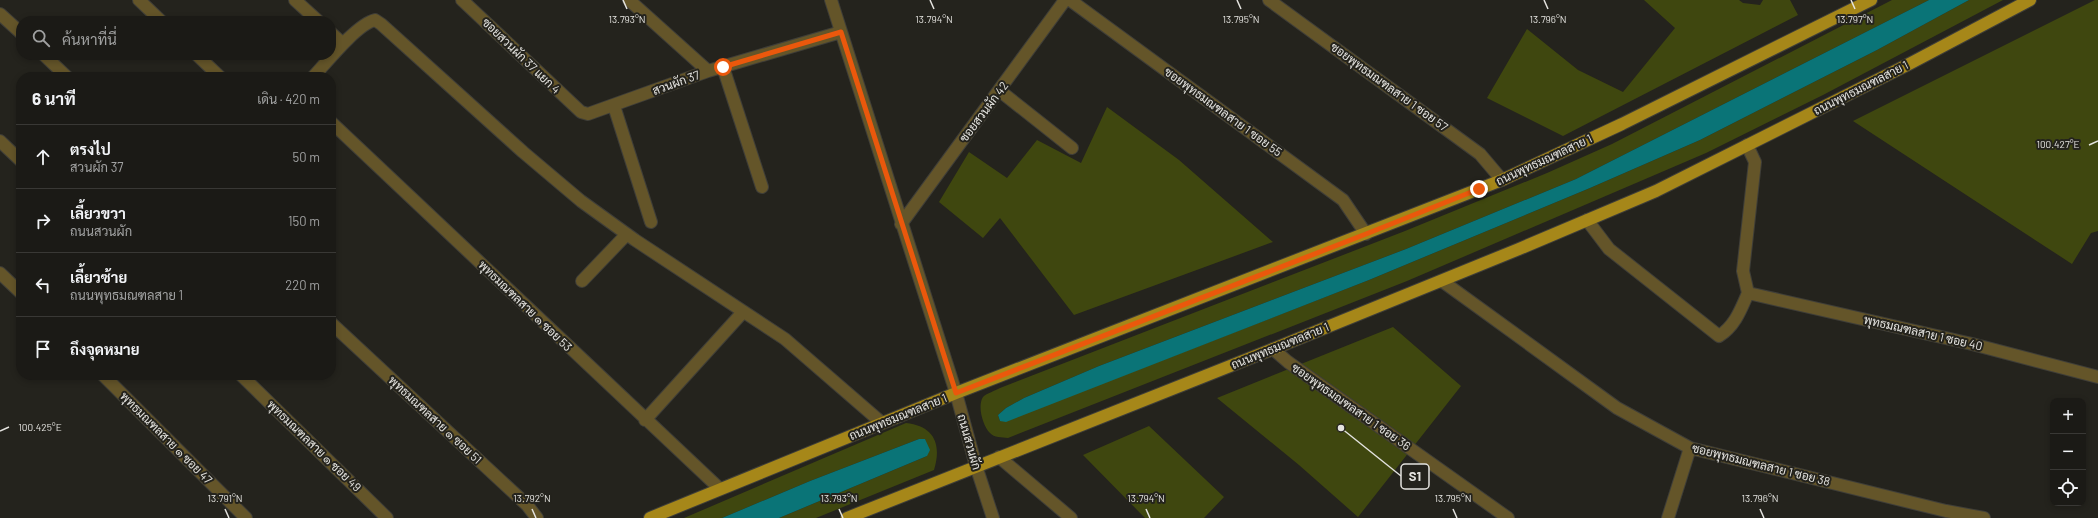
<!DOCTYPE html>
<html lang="th">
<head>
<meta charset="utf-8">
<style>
  :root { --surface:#1b1a16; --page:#282723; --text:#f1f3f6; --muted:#a0a1a1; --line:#393835 }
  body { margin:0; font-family:Barlow,Sarabun,sans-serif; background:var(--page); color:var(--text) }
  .controls { position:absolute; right:12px; bottom:12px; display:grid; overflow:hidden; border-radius:8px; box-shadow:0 2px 6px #0003 }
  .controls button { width:36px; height:36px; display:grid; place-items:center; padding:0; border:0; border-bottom:1px solid var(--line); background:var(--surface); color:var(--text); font:20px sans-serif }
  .stop { position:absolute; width:12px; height:12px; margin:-9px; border:3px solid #ea580c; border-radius:50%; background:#fff }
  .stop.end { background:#ea580c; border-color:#fff; box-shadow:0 1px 4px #0008 }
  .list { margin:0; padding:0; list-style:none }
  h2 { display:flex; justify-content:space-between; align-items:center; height:52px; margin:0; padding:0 16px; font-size:17px }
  h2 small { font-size:13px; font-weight:400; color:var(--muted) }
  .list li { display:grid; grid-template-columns:26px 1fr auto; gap:12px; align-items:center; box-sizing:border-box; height:64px; padding:0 16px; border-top:1px solid var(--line) }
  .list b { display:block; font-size:15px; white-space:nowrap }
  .list p { margin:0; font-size:13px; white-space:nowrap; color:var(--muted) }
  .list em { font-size:13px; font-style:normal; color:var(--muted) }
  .icon { flex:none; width:22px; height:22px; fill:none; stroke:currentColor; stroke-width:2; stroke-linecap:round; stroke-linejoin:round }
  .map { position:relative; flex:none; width:2098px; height:518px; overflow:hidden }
  .search { position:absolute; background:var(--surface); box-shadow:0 2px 6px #0003; left:16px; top:16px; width:320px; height:44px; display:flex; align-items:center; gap:10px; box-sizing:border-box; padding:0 14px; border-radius:16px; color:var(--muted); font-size:15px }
  .panel { position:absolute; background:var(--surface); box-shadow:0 2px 6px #0003; left:16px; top:72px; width:320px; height:308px; border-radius:16px }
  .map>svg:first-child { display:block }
  .green { fill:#3f470f }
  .water { fill:#0a7477 }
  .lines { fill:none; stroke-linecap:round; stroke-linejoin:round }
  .minor-casing { stroke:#3f3e38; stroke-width:14 }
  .major-casing { stroke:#3f3e38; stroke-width:14 }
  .minor { stroke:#645529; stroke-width:12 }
  .major { stroke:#a68719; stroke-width:12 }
  .route { stroke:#ea580c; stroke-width:5 }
  .ticks { fill:none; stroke:#e4e3df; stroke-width:1.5 }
  .labels { text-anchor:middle; stroke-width:4; stroke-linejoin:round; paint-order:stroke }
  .street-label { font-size:12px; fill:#e4e3df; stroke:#24231d }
  .ticks-label { font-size:10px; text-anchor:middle; fill:#e4e3df; stroke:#24231d; stroke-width:4; stroke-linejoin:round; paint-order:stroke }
  .leader { fill:none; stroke:#e4e3df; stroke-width:1.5 }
  .callout-dot { fill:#e4e3df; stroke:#24231d; stroke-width:1.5 }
  .callout { fill:#24231d; stroke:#e4e3df; stroke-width:1.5 }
  .callout-label { font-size:13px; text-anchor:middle; font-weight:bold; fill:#e4e3df }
</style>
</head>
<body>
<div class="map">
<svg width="2098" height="518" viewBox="0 0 2098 518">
  <rect width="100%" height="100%" fill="#24231d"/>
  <!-- green -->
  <path class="green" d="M1644,0H1739L1743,3L1760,5L1763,0H1790L1798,15L1563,136L1487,98L1527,29L1578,70L1623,92L1675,28Z
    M1892,0H1929L1576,179L1406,249L1099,366L1024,398L1006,408L998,415L1000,421H1006L1369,280L1590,188L1700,140L1877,50L1969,0H2003L1823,95L1706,153L1407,281L1008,438C1002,437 994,438 990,433C983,426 977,406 983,397C987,393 995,391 1000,388L1405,231L1547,173L1612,144Z
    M2095,0H2098V231L2091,233L2072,264L1853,121Z
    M1107,107L1179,160L1273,242L1074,315L1000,218L983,238L939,202L969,152L1007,178L1037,140L1081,163Z
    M1393,327L1461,386L1358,517L1299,465L1217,398Z
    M906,423C934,426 942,444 934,470L816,518H779L927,456L925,439H919L810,481L722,518H684Z
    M1149,426L1224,497L1204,518H1145L1083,455Z"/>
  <!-- water -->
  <path class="water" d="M1929,0H1969L1877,50L1700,140L1590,188L1369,280L1006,422L1000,421L998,415L1006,408L1024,398L1099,366L1406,249L1576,179Z
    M919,439H925L930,450L927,456L779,518H722L810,481Z"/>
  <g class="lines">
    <defs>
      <path id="minor" d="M139,0L161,21
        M295,0L318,21
        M462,0L581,112L588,114L708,71L841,32
        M629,0L708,71
        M831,0L956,393L976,466L993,518
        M1070,0L1343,200L1366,234
        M1269,0L1480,154L1502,180
        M0,14L21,33
        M331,33L343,44
        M44,55L67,77
        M197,55L220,77
        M723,67L762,187
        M313,77C326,63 357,24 375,20L381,24L523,152L581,201L635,240L785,339L882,423
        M1000,91L1072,148
        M614,106L651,222
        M331,122L719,488
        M0,141L21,161
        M1747,145L1755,162L1743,271L1748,293L1972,344L2098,377
        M1587,220L1609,249L1719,336C1735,326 1741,309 1748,293
        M901,224L1065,0
        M0,273L21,293
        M582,281L627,234
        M1442,281L1617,408L1690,448L1946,511L1984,518
        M331,323L527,505L537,518
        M1273,349L1288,362L1508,518
        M103,375L246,518
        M241,375L387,518
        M645,420L743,312
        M999,457L1071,518
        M1668,518L1690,448"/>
      <path id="major" d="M650,518L956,393L1502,180L1622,124L1871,0
        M847,518L1273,349L1519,249L1656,191L1911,63L2030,0"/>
    </defs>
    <!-- minor casing -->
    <use href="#minor" class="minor-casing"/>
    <!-- major casing -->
    <use href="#major" class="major-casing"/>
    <!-- minor -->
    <use href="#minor" class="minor"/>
    <!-- major -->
    <use href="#major" class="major"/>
  </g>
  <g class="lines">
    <!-- route -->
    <path class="route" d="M723,67L841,32L956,393L1366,234L1479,189"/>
  </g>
  <!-- ticks -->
  <path class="ticks" d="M623,0L627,9M930,0L934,9M1237,0L1241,9M1544,0L1548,9M1851,0L1855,9M2089,145L2098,141M0,431L9,427M225,509L229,518M532,509L536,518M839,509L843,518M1146,509L1150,518M1453,509L1457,518M1760,509L1764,518"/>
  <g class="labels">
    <!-- street labels -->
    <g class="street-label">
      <text transform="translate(521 56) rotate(44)" y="4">ซอยสวนผัก 37 แยก 4</text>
      <text transform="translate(676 83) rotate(-20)" y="4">สวนผัก 37</text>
      <text transform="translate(1389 87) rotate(36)" y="4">ซอยพุทธมณฑลสาย 1 ซอย 57</text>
      <text transform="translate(1861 88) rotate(-27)" y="4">ถนนพุทธมณฑลสาย 1</text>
      <text transform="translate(984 112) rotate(-53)" y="4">ซอยสวนผัก 42</text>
      <text transform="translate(1223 112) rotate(36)" y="4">ซอยพุทธมณฑลสาย 1 ซอย 55</text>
      <text transform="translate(1544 160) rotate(-25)" y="4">ถนนพุทธมณฑลสาย 1</text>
      <text transform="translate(525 306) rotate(44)" y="4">พุทธมณฑลสาย ๑ ซอย 53</text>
      <text transform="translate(1923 333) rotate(13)" y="4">พุทธมณฑลสาย 1 ซอย 40</text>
      <text transform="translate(1280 346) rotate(-22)" y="4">ถนนพุทธมณฑลสาย 1</text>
      <text transform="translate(1351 407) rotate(35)" y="4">ซอยพุทธมณฑลสาย 1 ซอย 36</text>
      <text transform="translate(898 417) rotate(-22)" y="4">ถนนพุทธมณฑลสาย 1</text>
      <text transform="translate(435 420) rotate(43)" y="4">พุทธมณฑลสาย ๑ ซอย 51</text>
      <text transform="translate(166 438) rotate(45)" y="4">พุทธมณฑลสาย ๑ ซอย 47</text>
      <text transform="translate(969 442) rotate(74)" y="4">ถนนสวนผัก</text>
      <text transform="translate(314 446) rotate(44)" y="4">พุทธมณฑลสาย ๑ ซอย 49</text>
      <text transform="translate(1761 465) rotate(14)" y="4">ซอยพุทธมณฑลสาย 1 ซอย 38</text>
    </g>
  </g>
  <g class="ticks-label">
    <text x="627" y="23">13.793°N</text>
    <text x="934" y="23">13.794°N</text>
    <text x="1241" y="23">13.795°N</text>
    <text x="1548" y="23">13.796°N</text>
    <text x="1855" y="23">13.797°N</text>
    <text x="2058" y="148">100.427°E</text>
    <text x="40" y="431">100.425°E</text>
    <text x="225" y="502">13.791°N</text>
    <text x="532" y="502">13.792°N</text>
    <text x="839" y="502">13.793°N</text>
    <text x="1146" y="502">13.794°N</text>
    <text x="1453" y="502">13.795°N</text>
    <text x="1760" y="502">13.796°N</text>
  </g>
  <!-- callouts -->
  <path class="leader" d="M1341 428L1401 476"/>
  <circle class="callout-dot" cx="1341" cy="428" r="4"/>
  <rect class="callout" x="1401" y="464" width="28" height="25" rx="4"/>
  <g class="callout-label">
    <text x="1415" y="481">S1</text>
  </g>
</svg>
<div class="controls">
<button>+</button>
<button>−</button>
<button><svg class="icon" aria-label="locate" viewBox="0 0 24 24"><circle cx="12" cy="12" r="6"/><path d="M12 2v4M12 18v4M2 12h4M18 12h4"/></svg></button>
</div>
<div class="stop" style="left:723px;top:67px"></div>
<div class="stop end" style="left:1479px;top:189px"></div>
<div class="search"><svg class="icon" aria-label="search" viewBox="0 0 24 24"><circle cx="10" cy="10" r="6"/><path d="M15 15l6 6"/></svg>ค้นหาที่นี่</div>
<section class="panel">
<h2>6 นาที<small>เดิน · 420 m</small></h2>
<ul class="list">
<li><svg class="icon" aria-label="ahead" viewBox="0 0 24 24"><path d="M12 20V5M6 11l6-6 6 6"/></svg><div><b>ตรงไป</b><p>สวนผัก 37</p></div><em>50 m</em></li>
<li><svg class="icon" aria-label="right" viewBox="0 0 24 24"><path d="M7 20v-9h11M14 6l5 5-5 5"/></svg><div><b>เลี้ยวขวา</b><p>ถนนสวนผัก</p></div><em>150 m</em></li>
<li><svg class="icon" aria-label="left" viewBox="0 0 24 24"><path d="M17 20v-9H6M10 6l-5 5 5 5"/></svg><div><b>เลี้ยวซ้าย</b><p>ถนนพุทธมณฑลสาย 1</p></div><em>220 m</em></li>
<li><svg class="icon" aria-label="arrive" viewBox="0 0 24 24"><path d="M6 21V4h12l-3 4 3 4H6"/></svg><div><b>ถึงจุดหมาย</b></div></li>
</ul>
</section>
</div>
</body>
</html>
